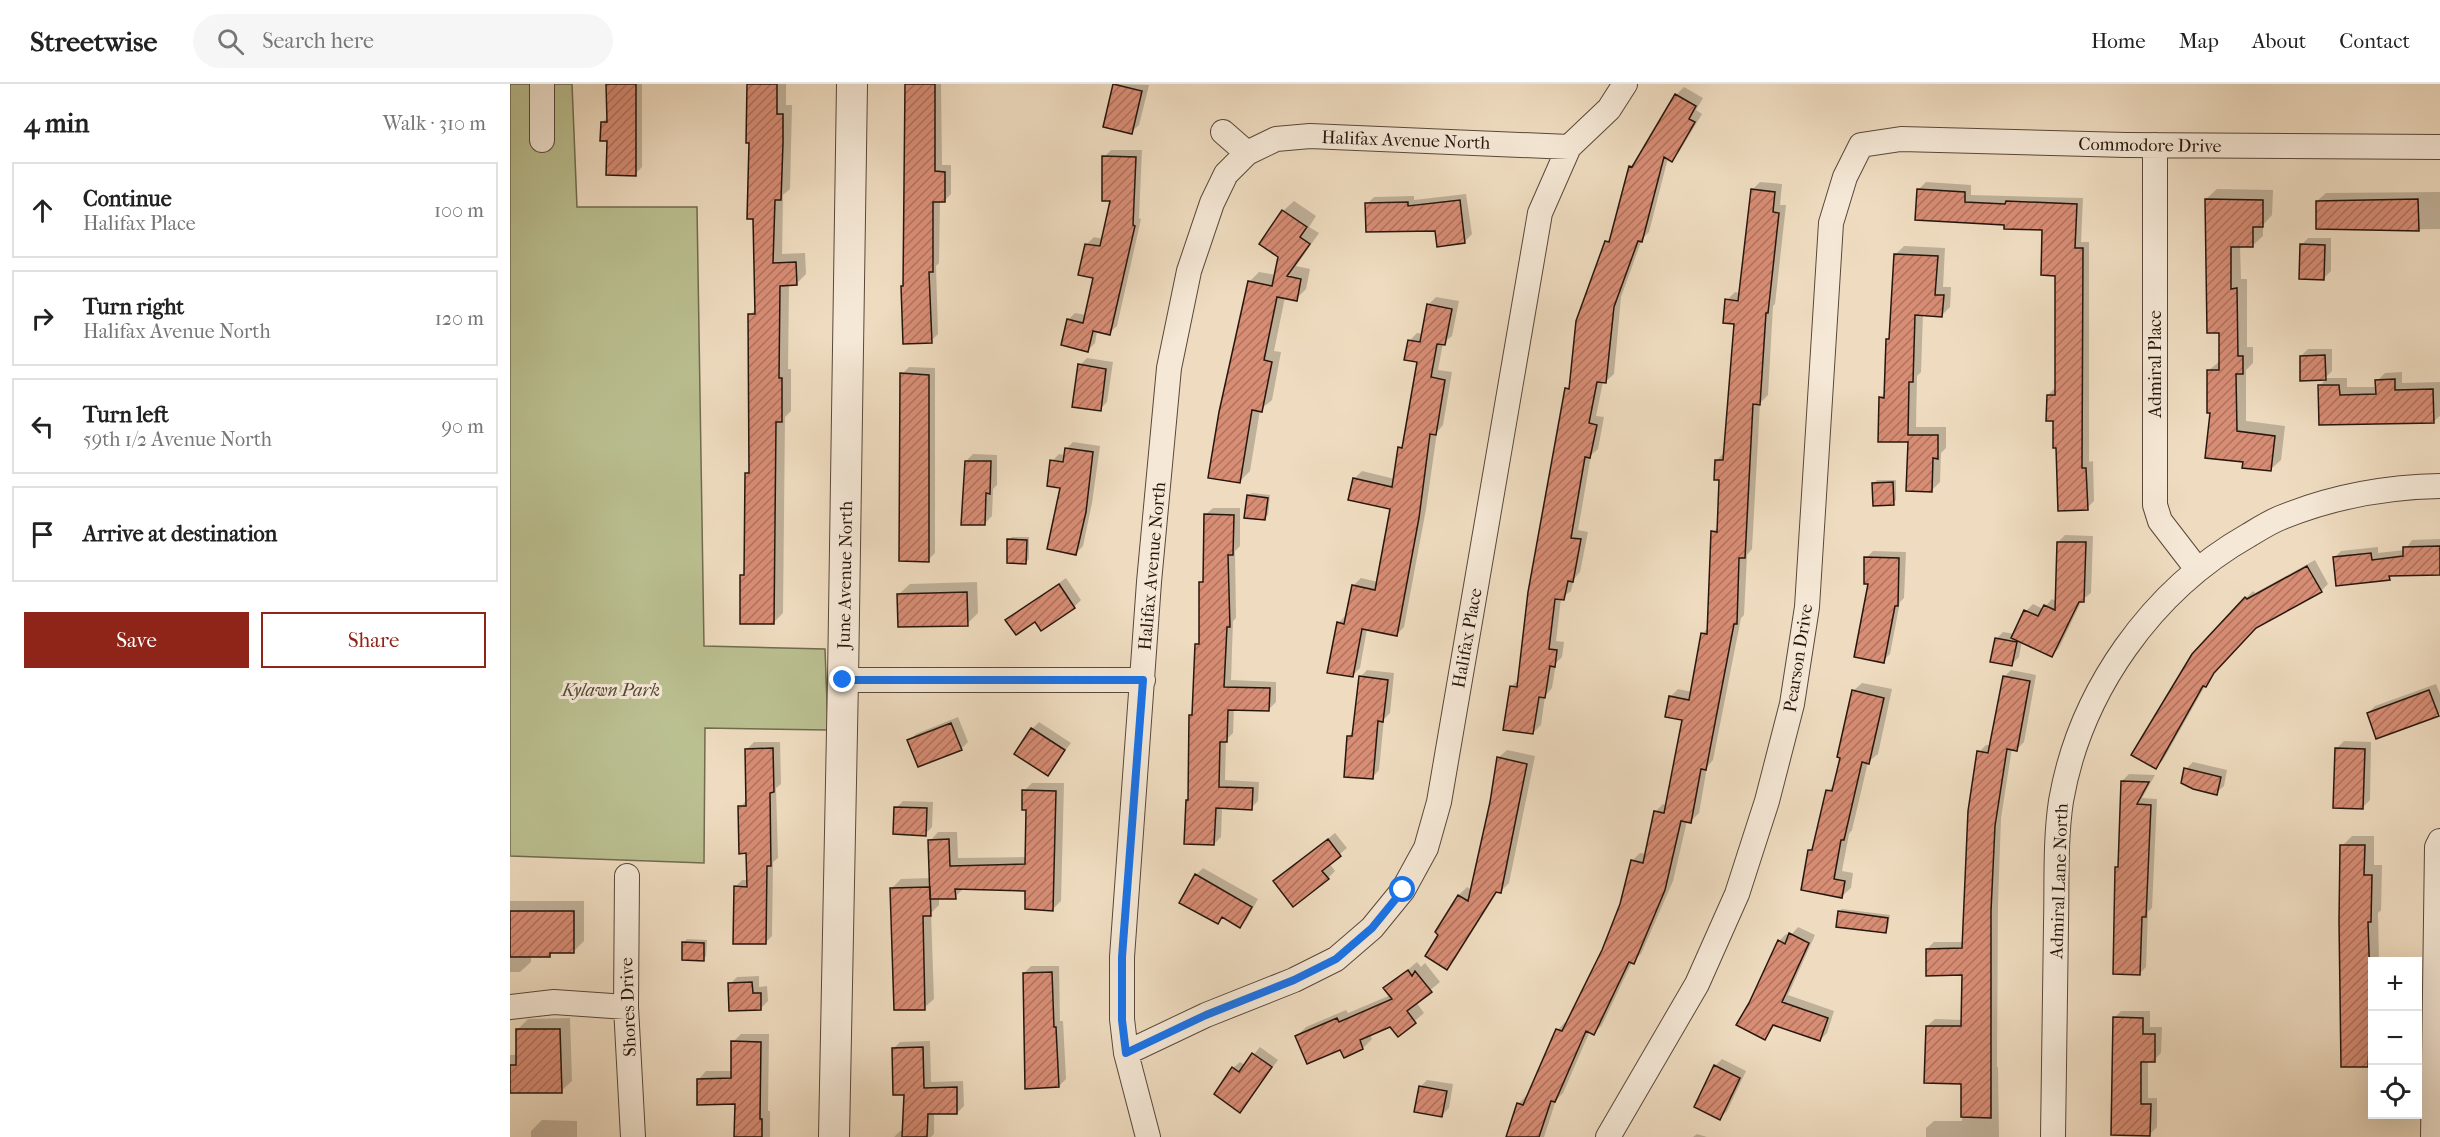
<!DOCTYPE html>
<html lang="en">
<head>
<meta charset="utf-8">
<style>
  :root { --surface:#fff; --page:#f6f6f6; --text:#222; --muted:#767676; --line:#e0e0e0; --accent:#8f2418 }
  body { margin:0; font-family:"IM FELL French Canon",serif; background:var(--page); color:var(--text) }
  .controls { position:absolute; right:18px; bottom:18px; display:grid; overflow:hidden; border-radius:0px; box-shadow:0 6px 24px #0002 }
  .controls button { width:54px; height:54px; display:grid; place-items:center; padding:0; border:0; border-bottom:2px solid var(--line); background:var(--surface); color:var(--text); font:30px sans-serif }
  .stop { position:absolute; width:18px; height:18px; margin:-14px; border:4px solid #1a73e8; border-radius:50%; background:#fff }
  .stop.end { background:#1a73e8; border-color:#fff; box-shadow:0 2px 6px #0008 }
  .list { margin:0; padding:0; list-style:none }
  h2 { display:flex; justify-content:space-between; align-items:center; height:78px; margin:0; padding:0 24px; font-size:26px }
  h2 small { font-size:20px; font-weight:400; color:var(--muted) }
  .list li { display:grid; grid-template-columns:39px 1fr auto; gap:18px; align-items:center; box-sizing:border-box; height:96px; margin:0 12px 12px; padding:0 12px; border:2px solid var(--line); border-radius:0px }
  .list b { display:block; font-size:22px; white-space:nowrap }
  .list p { margin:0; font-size:20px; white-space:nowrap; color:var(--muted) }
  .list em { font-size:20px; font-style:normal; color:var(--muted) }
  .actions { display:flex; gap:12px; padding:18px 24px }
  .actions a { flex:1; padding:14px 0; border:2px solid var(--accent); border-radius:0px; text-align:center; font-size:21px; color:var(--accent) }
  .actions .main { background:var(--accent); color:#fff }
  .icon { flex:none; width:33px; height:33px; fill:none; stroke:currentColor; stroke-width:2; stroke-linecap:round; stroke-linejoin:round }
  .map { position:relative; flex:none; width:1930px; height:1053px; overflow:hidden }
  header { display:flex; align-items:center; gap:36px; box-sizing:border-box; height:84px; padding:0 30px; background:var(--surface); border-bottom:2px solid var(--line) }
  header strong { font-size:28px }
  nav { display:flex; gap:33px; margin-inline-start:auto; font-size:21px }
  .search { width:420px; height:54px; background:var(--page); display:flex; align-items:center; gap:15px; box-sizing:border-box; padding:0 21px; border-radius:33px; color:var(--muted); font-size:22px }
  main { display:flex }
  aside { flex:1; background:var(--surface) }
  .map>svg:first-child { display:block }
  .green { fill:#bbc091; stroke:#716b4f; stroke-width:1.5 }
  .shadow { fill:#0003 }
  .building { fill:url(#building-hatch); stroke:#27160d; stroke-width:1.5 }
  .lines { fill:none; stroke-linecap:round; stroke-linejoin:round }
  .minor-casing { stroke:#59483a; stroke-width:26 }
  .tertiary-casing { stroke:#59483a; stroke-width:32 }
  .minor { stroke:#f5e8d6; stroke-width:24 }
  .tertiary { stroke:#f5e8d6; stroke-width:30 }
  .route { stroke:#1a73e8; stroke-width:8 }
  .labels { text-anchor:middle; stroke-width:6; stroke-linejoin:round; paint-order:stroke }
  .street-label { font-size:18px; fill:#27160d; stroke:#f5e8d6 }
  .park-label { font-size:18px; font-style:italic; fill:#534935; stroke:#f5e8d6 }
</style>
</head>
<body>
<header>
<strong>Streetwise</strong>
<div class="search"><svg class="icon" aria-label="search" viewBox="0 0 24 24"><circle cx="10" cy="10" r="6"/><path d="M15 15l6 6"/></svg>Search here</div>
<nav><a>Home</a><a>Map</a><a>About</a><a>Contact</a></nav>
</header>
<main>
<aside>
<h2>4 min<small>Walk · 310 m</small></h2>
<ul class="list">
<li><svg class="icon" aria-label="ahead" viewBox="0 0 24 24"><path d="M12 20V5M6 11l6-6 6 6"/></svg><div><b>Continue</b><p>Halifax Place</p></div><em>100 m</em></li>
<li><svg class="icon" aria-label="right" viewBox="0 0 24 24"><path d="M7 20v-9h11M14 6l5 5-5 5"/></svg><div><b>Turn right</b><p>Halifax Avenue North</p></div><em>120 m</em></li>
<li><svg class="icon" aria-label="left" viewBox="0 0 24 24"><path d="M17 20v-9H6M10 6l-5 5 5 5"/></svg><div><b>Turn left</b><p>59th 1/2 Avenue North</p></div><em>90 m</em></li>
<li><svg class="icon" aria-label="arrive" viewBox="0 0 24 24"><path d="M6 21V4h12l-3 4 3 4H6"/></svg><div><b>Arrive at destination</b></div></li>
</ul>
<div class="actions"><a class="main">Save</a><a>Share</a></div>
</aside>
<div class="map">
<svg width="1930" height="1053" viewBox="0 0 1930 1053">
  <defs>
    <pattern id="building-hatch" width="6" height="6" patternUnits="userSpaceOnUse" patternTransform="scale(1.5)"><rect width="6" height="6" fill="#d88d75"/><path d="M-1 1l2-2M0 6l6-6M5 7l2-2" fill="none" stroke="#af725e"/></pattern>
  </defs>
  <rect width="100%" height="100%" fill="#efdcc0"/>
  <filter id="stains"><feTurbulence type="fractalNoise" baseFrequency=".00333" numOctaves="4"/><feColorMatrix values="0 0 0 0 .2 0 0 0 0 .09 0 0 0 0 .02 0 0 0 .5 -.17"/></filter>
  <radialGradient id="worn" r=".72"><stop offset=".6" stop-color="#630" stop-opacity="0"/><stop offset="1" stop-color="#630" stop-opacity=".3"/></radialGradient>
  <!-- green -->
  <path class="green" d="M0,0H62L67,123H187L194,562L315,565L318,646L195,644L194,779L0,772Z"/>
  <!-- shadow -->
  <path class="shadow" d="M98,0H132V83L125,90L99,56L92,39L98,33Z
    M237,0H276V21H282L280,105L273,111L272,170L295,169L296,190L286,200H279L278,285H281V327L275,333L273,529L263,539L232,492L236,488L237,389L240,386V231L246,225Z
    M397,0H431L432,81H441V110L434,117H430L429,179L426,182L428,250L421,257L392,203L395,200Z
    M606,0L639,1L629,41L621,48Z
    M1174,3L1193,14L1186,26L1192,30L1169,68L1161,76L1158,74L1139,148L1132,155L1111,213L1104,290L1095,298H1093L1086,332L1094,333L1088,365L1081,371L1068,446L1078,448L1070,488L1064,495L1061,507L1051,514L1046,557L1054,558L1052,573L1046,579L1042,604L1035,612L1031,641L1023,649L1001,603L1009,595L1056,305L1061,300L1097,158L1102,152L1120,83L1128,75L1166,11Z
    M601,66H632L629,134L631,135L607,242L599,249L587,247L585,259L578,266L558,236L565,229L576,231L585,193L577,160L584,153L593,155L602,115L594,73Z
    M1250,98L1272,100L1270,121H1276L1265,220L1263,222L1258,311L1250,319L1242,465L1237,471L1234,531L1231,534L1203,676L1197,683L1189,729L1181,737H1177L1163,797L1131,870L1122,878L1092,941L1084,949L1080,947L1053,1009L1046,1016L1034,1053H997L1008,1020L1016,1012L1018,1013L1048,946L1055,938L1058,939L1093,867L1112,820L1122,777L1130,769L1137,770L1145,728L1153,720L1157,721L1174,635L1160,613L1168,605L1182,608L1192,550L1199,543L1203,448L1208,443L1211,395L1206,377L1214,369L1225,239L1217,216L1225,208L1230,209L1242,106Z
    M1416,98L1461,101V111L1573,114L1571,158H1579V378L1583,377L1584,417L1577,424L1545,336L1538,311L1545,304L1547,190L1533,145L1496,140L1408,106Z
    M1707,105L1763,106L1762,131L1753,141V152L1742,162H1730L1731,195H1737V263H1743V279L1736,286V337L1775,342L1771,376L1760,386L1734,377L1702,328L1698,287L1711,276V247L1696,115Z
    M1930,108V145L1867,146L1807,117L1816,109Z
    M956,110L962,150L955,157L857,120L864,113L904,112V116Z
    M784,117L806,132L799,143L809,149L786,182L800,185L796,205L786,215L775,213L764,267L771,268L762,316L750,326L740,387L730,397L739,198L749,188L766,191L769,172L751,160L773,127Z
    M1798,154H1821V187L1814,194L1791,161Z
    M1394,162L1435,164L1433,203H1441L1440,223L1432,231L1413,230L1411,288L1407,292L1406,343H1436V364L1431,369L1430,398L1421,407L1399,357L1370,314L1375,309L1377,255L1381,251L1386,170Z
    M926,213L949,217L942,252L933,259L928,286L942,288L933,341L927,348L916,425L894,543L886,551L857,545L850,584L842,592L828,539L836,531L843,502L851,494L868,498L882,424L844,395L852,387L885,395L890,364L894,359L908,277L900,256L907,249L913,250L918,221Z
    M1798,265H1822V287L1815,294H1837V303H1867V297L1875,289L1892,288V299L1930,298V332L1924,337L1810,339V302L1817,294L1792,295L1791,272Z
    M577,274L603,278L597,318L590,325L570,281Z
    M399,283L425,284V469L418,476L392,290Z
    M563,358L590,362L582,419L573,462L566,469L552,403L542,377L549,370L555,371L556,365Z
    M463,370L487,371V401L483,405L482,432L475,439L456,377Z
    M1367,396H1386V416L1383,419L1364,399Z
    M742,409L760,411L758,431L754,434L738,412Z
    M703,424H730V462L725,467L726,534L723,537L721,596L766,598V618L759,625L724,624L723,649L716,656L715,696L749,698L748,717L741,724L712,723L711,753L704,760L677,717L679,715L681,631L684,628L687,561L691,557L690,499L695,495V431Z
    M1555,451L1583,452L1581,509L1572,516L1549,564L1542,572L1512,557L1509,573L1502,580L1486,555L1493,548L1505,550L1516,527L1523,520L1533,525L1542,515L1546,517L1548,458Z
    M502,453H519V475L516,478L499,456Z
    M1930,455V490L1883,491L1879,495L1824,474L1831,467L1868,463V469L1895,466L1902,456Z
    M1363,467L1396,468L1394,514L1390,518L1380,570L1373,577L1356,474Z
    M1805,476L1818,500L1811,507L1747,542L1711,580L1695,602L1653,676L1646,683L1736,514L1743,507L1745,509Z
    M556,494L571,516L564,523L526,536H497Z
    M467,498L468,529L457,540L389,510L400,500Z
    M857,586L884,589L880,629L874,635L869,686L862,694L839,652L844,647L850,593Z
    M1501,586L1526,591L1514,658L1507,665L1502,664L1491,734L1488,819L1487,983H1488L1489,1053H1416V1044L1424,1037H1452L1453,999L1417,942L1425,935L1453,936L1454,890L1417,865L1424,858H1454L1469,668L1476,661H1481L1494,593Z
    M1352,599L1382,605L1368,670L1358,678L1342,746L1339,750L1332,787L1343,789L1341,804L1332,812L1300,766L1305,761L1318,707L1326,699L1343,607Z
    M1926,600L1930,610V629L1928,631L1858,629L1865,622Z
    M448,633L458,658L451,665L399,657L406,650Z
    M529,638L561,659L537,690L522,645Z
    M1834,657L1861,658L1860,716L1853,723L1827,664Z
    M244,658H270L271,700L266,704L268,774L263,778L262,852L255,859L225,803L232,796H238V768L230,723L238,715L237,665Z
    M997,666L1025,672L999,799L990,808L988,807L945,875L937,884L930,850L927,848L949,811L957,803L962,806L982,718L988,674Z
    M1683,678L1717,686L1714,702L1706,709L1676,685Z
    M1619,690L1645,691L1632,714L1647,715L1642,824L1638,828L1636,883L1629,890L1607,784L1609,781L1612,697Z
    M522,699H554L551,817L543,825L517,805H453L445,813L429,814V821L421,829L424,915L414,924L382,804L391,795L421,794L420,757L428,748H447L448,774L517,773L518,725L514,707Z
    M393,717L423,718L422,743L415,750L386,724Z
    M825,749L837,764L819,779L825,787L818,794L765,797Z
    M1842,752H1864V781H1872L1871,826L1868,829L1869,878H1862V977L1858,982L1832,762Z
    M693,784L748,815L737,835L730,842L713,832L707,838L686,791Z
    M0,817H74V857L63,868H43L39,872H21V878L10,888H0Z
    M1332,825L1380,831L1378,844L1375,848L1329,828Z
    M1288,843L1305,851L1278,911L1324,927L1317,949L1310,956L1265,941L1255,954L1240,920L1269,857L1276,850L1280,852Z
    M177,855L197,856L196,872L193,875L174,858Z
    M907,878L911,883L915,879L930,898L906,918L914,929L888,951L881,941L860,950L862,955L853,964H831L787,952L796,943L836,926L838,929L881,911L875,905Z
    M521,882H549L550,937H553L556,995L549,1002L516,1003L514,889Z
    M249,892V903L257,902L258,917L251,924L220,900L227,893Z
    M1611,927H1640V943H1652L1651,969L1644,976H1638V1014H1647V1043L1640,1050L1604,934Z
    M60,934L62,997L51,1007L0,1008V971H7V946L18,935Z
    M231,950H259L258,1027H260V1053H226V1019L188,996L196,987H222L223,958Z
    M420,957L421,998L453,997L454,1022L447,1029H424V1050L421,1053H384L390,1047H394L395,1009L383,965L390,958Z
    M750,963L768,976L730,1027L723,984L730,978L735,981Z
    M1212,975L1236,987L1217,1027L1210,1034L1205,982Z
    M917,996L943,1000L939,1024L932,1031L910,1003Z
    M32,1036L67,1037V1053H21V1047Z
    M1187,1050L1197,1053H1183Z"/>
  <!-- building -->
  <path class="building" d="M96,0H126V92L96,91L97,57H90L91,38H97Z
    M237,0H267V30H273V59L271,116H265L263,179L286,178L287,201L270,202L269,294H272V338H266L264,540H230V491H234L235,389H239L238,230H245L243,135H237L239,59H236Z
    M395,0H425V87L435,88V118H423V188H419L422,259L393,260L391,202H393Z
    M603,0L632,7L622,50L593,43Z
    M1165,10L1186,22L1179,35L1185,38L1162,78L1154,73L1132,158L1128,157L1104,223L1096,299L1087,298L1079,339L1087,341L1080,374L1075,373L1061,454L1071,455L1063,498L1058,497L1054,516L1045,515L1039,565L1047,566L1045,583L1040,582L1035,614L1029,613L1023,650L993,646L1000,602L1007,603L1018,508L1055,304L1059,305L1066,237L1095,157L1099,158L1119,82L1122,83Z
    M592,72L626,73L623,141L625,142L600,251L583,247L578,268L551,261L557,235L573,239L583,194L568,191L575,160L590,162L600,117H592Z
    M1241,105L1265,108L1263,128L1269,129L1258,229H1256L1250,321L1243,320L1235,474H1229L1227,540H1224L1196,686L1191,685L1181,739L1171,737L1155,806L1124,880L1119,878L1084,951L1076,947L1045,1018L1041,1017L1029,1053H996L1007,1019L1013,1021L1046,945L1052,947L1092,866L1110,820L1121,776L1133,779L1144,727L1154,729L1172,636L1155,633L1159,612L1179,616L1191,549L1197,550L1201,447L1207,448L1209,396H1204L1205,376H1213L1224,240L1213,239L1215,215L1228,217Z
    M1407,105L1455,108V118L1495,120L1496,117L1567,120L1565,164H1573L1572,384H1576L1578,426L1548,427L1546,364H1543V337H1536L1537,311H1545V192L1531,191L1532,146L1494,145V141L1405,136Z
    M1695,115L1753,116V143H1743V163H1721V205L1727,204L1728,272H1733V290H1726L1727,347L1765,352L1761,387L1732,384L1733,378L1695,374L1700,329H1697V286H1709V249H1697Z
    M1908,115L1909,147L1806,145V117Z
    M950,116L955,159L927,163L925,147L856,148L855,119L898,118V122Z
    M772,126L797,143L790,153L800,160L777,192L791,195L787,217L767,213L754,276L762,278L752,328L742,326L730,399L698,394L709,328L738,197L762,202L768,173L749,160Z
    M1790,160L1815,161L1814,196L1789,195Z
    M1384,170L1428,172L1425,211H1434L1432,233L1405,231L1403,298H1399L1398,351H1428V375L1423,374L1422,408L1396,407L1398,358H1368L1369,313L1374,314L1376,255H1379Z
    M917,220L942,225L935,261L927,260L921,293L935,296L926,351L920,350L909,434L887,552L852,545L843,593L817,589L827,538L834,540L842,501L865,506L880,425L838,416L843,394L882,403L888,363L892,364L907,278L894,276L898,256L910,258Z
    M1815,271L1816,296L1790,297V272Z
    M568,280L596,285L591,327L562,323Z
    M390,289L419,291V478L389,477Z
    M1885,295V306L1923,305L1924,339L1809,341L1808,301H1829L1830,311L1866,310L1865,296Z
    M555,364L583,368L576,428L566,471L537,465L550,404L537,402L540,376L553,378Z
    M455,377H481L480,410L476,409L475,441H451Z
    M1383,398L1384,421L1363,422L1362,399Z
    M737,411L758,414L755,436L734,434Z
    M694,430L724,431L723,471H718L720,543H717L714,603L760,604L759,627L718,626L717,658H710L709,703L743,704L742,726L706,724L704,761L674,760L676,716H678L679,631H682L685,560H689V498H693Z
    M497,455L517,456L516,480L497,479Z
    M1547,458H1576L1574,518H1569L1542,573L1501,554L1514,526L1528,532L1534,521L1545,526Z
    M1930,462V491L1879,492L1880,496L1826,502L1823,473L1861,469L1862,476L1893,472V463Z
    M1354,473L1389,474L1388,522H1385L1374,579L1344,573L1358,500H1354Z
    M1797,482L1812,508L1746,544L1704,589L1696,603L1693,602L1646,685L1621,671L1682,570L1735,513L1737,515Z
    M549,500L565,524L531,547L525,538L506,551L495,536Z
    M457,508L458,542L388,543L387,510Z
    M1485,554L1507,558L1502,582L1480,578Z
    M849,592L878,596L873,638L868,637L863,695L834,693L837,652H842Z
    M1493,592L1520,597L1507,667L1497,665L1485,742L1481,827V1034L1451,1033V1000L1414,999L1416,942H1451L1452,891L1416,892V865L1452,864L1458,727L1467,667L1478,669Z
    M1342,606L1374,614L1359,680L1352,678L1334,756H1331L1324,795L1335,797L1332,814L1291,806L1298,766H1302L1316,706L1322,707L1330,674L1327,673Z
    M1919,606L1929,632L1866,655L1857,629Z
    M441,639L452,666L408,683L397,656Z
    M521,644L555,666L538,692L504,670Z
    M263,664L264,708L260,709L261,782H257L256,860H223L224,802L237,803L236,769L229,770L228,722H236L235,665Z
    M1825,664L1855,665L1853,725L1823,724Z
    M987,673L1017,680L991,809L986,808L937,886L915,872L928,851L925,848L948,811L958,817L980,718Z
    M1674,684L1711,693L1707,711L1683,705L1671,699Z
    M1611,697L1639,698L1627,720L1641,721L1636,833H1632L1630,891L1603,890L1605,783H1608Z
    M512,706L546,707L543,827L515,825V807L445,805L446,815H420L418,756L439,755L440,782L515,780L516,726H512Z
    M384,723L417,724L416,752L383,750Z
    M818,755L831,772L812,787L819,795L783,823L763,797Z
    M1830,761H1855L1854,791H1862L1861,838H1858L1861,929L1858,983H1831L1829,837Z
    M685,790L742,823L730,844L712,833L708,840L669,819Z
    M420,803L421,832H413L415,926H384L380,804Z
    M0,827H64V869H40V873H0Z
    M1328,827L1378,834L1376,849L1326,843Z
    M1279,849L1299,859L1272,918L1318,934L1310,957L1263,941L1255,956L1226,941L1239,919L1268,856L1275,860Z
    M172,858L194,859V877L172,876Z
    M898,886L902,892L905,887L922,908L897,927L906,939L888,953L880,943L850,956L853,965L834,974L830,966L797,980L785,952L827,934L829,938L882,915L873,904Z
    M542,888L544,943H546L549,1003L515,1005L513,889Z
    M242,898L243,909H251V926L219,927L218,899Z
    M1603,933L1633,934V950H1645V978H1631V1020H1641L1640,1052L1601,1051Z
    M6,945H50L52,1009H0V981H6Z
    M221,957L251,958L250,1035H252V1053H224L225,1020L187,1021V995L221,994Z
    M413,963L414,1004L447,1003V1030H418L417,1053H392L394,1011H383L382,964Z
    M742,969L762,983L730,1029L704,1010L722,983L729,988Z
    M1204,981L1230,994L1210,1036L1184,1023Z
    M909,1002L937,1007L932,1033L904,1028Z"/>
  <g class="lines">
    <defs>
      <path id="minor" d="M32,0V56
        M713,48L737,69
        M1645,61V421L1650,437L1687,485
        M333,596H633
        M117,792L116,923L123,1053
        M0,923L44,918L116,923
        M616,969L696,931L784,896L826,875L862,844L893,806L916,764L929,718L1030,129L1059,63L1099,25L1115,0
        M638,1053L616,969L612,935V873L639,498L659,284L679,187L702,119L716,90L737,69L766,55L800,52L1059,63
        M1098,1053L1187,900L1227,810L1257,717L1282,620L1297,523L1321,139L1335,93L1351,61L1391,55L1616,61L1930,63
        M1543,1053C1544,982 1545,911 1546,840C1547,799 1545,757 1551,717C1570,607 1642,506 1739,451C1749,445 1760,438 1770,434C1821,413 1875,403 1930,402
        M1923,1053L1927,763L1930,757"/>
      <path id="tertiary" d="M324,1053L333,596L342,0"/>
    </defs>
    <!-- minor casing -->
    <use href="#minor" class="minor-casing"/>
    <!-- tertiary casing -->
    <use href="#tertiary" class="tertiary-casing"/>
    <!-- minor -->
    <use href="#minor" class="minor"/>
    <!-- tertiary -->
    <use href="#tertiary" class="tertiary"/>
  </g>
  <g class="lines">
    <!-- route -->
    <path class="route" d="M333,596H633L612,873V936L616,969L696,931L784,896L826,875L862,844L893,806"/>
  </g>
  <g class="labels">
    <!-- street labels -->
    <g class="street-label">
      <text transform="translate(896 56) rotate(2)" y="6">Halifax Avenue North</text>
      <text transform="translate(1640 61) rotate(1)" y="6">Commodore Drive</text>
      <text transform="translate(1645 280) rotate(-90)" y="6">Admiral Place</text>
      <text transform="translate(642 482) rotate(-85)" y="6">Halifax Avenue North</text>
      <text transform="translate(335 491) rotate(-89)" y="6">June Avenue North</text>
      <text transform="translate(957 554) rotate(-80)" y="6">Halifax Place</text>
      <text transform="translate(1288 574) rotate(-81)" y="6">Pearson Drive</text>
      <text transform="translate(1549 797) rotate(-88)" y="6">Admiral Lane North</text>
      <text transform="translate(118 923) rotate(-92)" y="6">Shores Drive</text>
    </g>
    <!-- park labels -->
    <g class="park-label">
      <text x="101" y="612">Kylawn Park</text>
    </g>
  </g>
  <rect width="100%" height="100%" filter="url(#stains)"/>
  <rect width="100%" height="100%" fill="url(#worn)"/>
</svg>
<div class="controls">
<button>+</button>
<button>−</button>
<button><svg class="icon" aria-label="locate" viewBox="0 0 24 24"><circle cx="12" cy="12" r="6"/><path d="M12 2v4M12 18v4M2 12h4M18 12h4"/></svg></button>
</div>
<div class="stop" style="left:893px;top:806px"></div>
<div class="stop end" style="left:333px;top:596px"></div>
</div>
</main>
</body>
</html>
